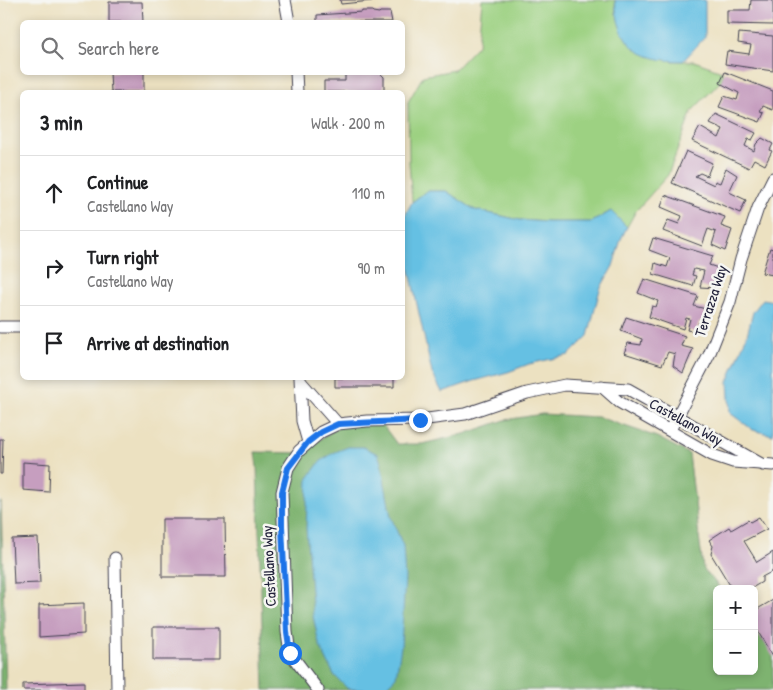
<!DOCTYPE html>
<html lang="en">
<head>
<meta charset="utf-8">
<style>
  :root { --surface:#fff; --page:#f6f6f6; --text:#202124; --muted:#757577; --line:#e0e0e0 }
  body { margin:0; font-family:"Patrick Hand",sans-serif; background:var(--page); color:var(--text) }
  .controls { position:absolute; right:15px; bottom:15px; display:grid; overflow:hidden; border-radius:8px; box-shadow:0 2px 8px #0003 }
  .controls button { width:45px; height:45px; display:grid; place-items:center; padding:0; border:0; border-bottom:1px solid var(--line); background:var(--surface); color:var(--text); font:25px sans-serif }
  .stop { position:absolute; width:15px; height:15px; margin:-11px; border:4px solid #1a73e8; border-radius:50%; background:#fff }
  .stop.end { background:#1a73e8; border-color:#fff; box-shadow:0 1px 5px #0008 }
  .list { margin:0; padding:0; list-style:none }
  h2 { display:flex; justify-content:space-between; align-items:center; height:65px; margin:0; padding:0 20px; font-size:21px }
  h2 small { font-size:16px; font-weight:400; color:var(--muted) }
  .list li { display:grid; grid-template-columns:32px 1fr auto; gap:15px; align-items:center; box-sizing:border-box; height:75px; padding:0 20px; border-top:1px solid var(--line) }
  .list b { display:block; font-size:19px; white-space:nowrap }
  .list p { margin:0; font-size:16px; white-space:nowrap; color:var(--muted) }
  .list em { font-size:16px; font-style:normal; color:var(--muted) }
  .icon { flex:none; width:28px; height:28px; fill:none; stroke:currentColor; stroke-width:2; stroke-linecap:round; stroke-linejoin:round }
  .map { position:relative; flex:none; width:773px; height:690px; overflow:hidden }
  .search { position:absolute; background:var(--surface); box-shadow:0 2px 8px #0003; left:20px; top:20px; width:385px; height:55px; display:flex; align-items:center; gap:12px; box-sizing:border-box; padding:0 18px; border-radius:8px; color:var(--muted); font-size:19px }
  .panel { position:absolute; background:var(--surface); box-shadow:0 2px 8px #0003; left:20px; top:90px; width:385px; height:290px; border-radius:8px }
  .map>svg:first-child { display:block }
  .green { fill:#9dd182; stroke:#607a5e }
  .forest { fill:#7eb370; stroke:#506a56 }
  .water { fill:#65c0e3; stroke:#44718f }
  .building { fill:#c69ebf }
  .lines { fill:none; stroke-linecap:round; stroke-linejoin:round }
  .minor-casing { stroke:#403f4f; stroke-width:13 }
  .minor { stroke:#fff; stroke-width:11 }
  .route { stroke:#1a73e8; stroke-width:6 }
  .labels { text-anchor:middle; stroke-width:5; stroke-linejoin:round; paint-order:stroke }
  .street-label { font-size:15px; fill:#22223b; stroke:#f6f6f2 }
</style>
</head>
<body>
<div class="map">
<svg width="773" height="690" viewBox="0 0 773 690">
  <rect width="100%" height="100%" fill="#f6f6f2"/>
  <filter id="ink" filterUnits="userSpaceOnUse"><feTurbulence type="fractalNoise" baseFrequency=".02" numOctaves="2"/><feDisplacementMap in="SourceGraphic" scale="10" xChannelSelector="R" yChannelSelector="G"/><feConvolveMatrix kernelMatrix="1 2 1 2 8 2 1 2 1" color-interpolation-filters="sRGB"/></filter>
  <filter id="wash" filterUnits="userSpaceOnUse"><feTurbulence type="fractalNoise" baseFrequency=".0096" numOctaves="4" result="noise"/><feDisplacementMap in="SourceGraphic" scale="20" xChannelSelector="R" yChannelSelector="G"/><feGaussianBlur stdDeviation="1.12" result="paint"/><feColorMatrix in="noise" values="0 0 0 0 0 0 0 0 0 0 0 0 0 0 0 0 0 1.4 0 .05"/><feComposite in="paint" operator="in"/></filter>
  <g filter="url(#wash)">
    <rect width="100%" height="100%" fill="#ece1c1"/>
    <!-- green -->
    <path class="green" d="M482,0H615L616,15L673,61H694L722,71V80L692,111L668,175L636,211L627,227L611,211L592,222H547L520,220L475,210L446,191H427L412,202L409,163L408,102L423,76L454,70L478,45Z"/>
    <!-- forest -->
    <path class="forest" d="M542,414L598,417L657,437L689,454L703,568L721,589H717V671H754V630L773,653V690H264L257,467L255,452L301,453L338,427L379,420L397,444H422L464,434L505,420Z
      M0,502H1L6,690H0Z"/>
    <!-- water -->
    <path class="water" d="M615,0H705V37L683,61C638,61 618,45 615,0Z
      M427,191H446L475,210L520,220L547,222H592L611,211L627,227L621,239L613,266L600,289L588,336L569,355L529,364L508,372L474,381L442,392L432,373L410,272L403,227V219L412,202Z
      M763,299L773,301V435L753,430L730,413L728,382L747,335L753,312Z
      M348,447H363L378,454L381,463L391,517L403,546L405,578L401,647L396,677L385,688L369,690L348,689L334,675L319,644L313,616L306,528L308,478L320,462L333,453Z"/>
    <g id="blocks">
      <!-- building -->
      <path class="building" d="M340,0H372V1L341,4Z
        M751,0H773V25L727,24V10H750Z
        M109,2H142L143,22H109Z
        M362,11H372L373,12L379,13L380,12H390L392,22H317V15L362,12Z
        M739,33L773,36V71L725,64L727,51L749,54L751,45L738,43Z
        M110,72H144V92H111Z
        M345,72H379L384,77V92H324V81H345Z
        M725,72L773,91V110L763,106L760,112L764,113L760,122L719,107L724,96L737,100L739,93L720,83Z
        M716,114L756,133L752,140L748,139L745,146L754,151L756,144L762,138L773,144L770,150L772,151L765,165L754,159L749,168L692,141L700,127L719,138L723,129L710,123Z
        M686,151L712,163L707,176L700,173L695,176L714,185L715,181L720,183L726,168L737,175L729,192L746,200L740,213L672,183Z
        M665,195L725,217L721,226L732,230L725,251L712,245L716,232L708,229L702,246L663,231L668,220L679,224L682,216L661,207Z
        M653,238L713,256L709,265L721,269L716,288L700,287L704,271L694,269L692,275L696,276L693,286L653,274L655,263L667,267L670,258L649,250Z
        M770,248L773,249V275L762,273Z
        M644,279L698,296L694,306L706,309L704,320L699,322L696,332L687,330L690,319L686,318L683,329L649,317L652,306L656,307L658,301L638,293Z
        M626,317L685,336L681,346L693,349L683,373L673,366L675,354L668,352L662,365L624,353L628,343L641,345L642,339L621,331Z
        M335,378H394V387H335Z
        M0,439H3L2,474H0Z
        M23,462L50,464L49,492L23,490Z
        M759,517L767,529L744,541L757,562L773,552V571L762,577V582L750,589L731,587L711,554L713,546L709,540L729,527L731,530L748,520L750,522Z
        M162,519H225L226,577H162Z
        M38,538L40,583L14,584L12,539Z
        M773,600V657L754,625V611Z
        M84,603V634L39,637V605Z
        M153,627H219V660H153Z
        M84,682V690H23V684Z"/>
    </g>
  </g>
  <g filter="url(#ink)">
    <use href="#blocks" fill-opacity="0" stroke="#403f4f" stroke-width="1"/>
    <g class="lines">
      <defs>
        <path id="minor" d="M285,0L289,22
          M296,72L297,92
          M0,327H22
          M300,378L302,421L308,442
          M301,382L338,424
          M602,387L619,402L712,455L733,462L773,465
          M670,430L709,355L730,302L741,259L758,208L773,178
          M115,558L117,690
          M318,690L290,653L287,632L282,492L288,468L299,451L321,432L338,424L367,421L420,420L465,414L527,393L565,385L628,389L763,465"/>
      </defs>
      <!-- minor casing -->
      <use href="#minor" class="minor-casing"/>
      <!-- minor -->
      <use href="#minor" class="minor"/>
    </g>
  </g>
  <g class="lines" filter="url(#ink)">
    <!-- route -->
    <path class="route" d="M290,653L287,632L282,526V492L288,468L308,442L321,432L338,424L420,420"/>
  </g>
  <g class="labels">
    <!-- street labels -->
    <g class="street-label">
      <text transform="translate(711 301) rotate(-72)" y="5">Terrazza Way</text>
      <text transform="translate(686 422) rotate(29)" y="5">Castellano Way</text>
      <text transform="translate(269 566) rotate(-93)" y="5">Castellano Way</text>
    </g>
  </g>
</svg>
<div class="controls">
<button>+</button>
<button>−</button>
</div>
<div class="stop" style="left:290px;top:653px"></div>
<div class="stop end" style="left:420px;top:420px"></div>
<div class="search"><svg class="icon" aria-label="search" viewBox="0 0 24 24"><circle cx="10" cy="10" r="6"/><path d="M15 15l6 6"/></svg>Search here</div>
<section class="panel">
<h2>3 min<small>Walk · 200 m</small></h2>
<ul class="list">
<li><svg class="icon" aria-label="ahead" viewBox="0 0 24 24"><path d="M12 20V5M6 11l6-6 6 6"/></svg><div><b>Continue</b><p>Castellano Way</p></div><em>110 m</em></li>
<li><svg class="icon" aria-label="right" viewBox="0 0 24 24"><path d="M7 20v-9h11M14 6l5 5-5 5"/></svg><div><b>Turn right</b><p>Castellano Way</p></div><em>90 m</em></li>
<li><svg class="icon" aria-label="arrive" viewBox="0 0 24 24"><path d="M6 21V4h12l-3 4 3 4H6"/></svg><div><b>Arrive at destination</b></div></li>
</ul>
</section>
</div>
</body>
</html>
